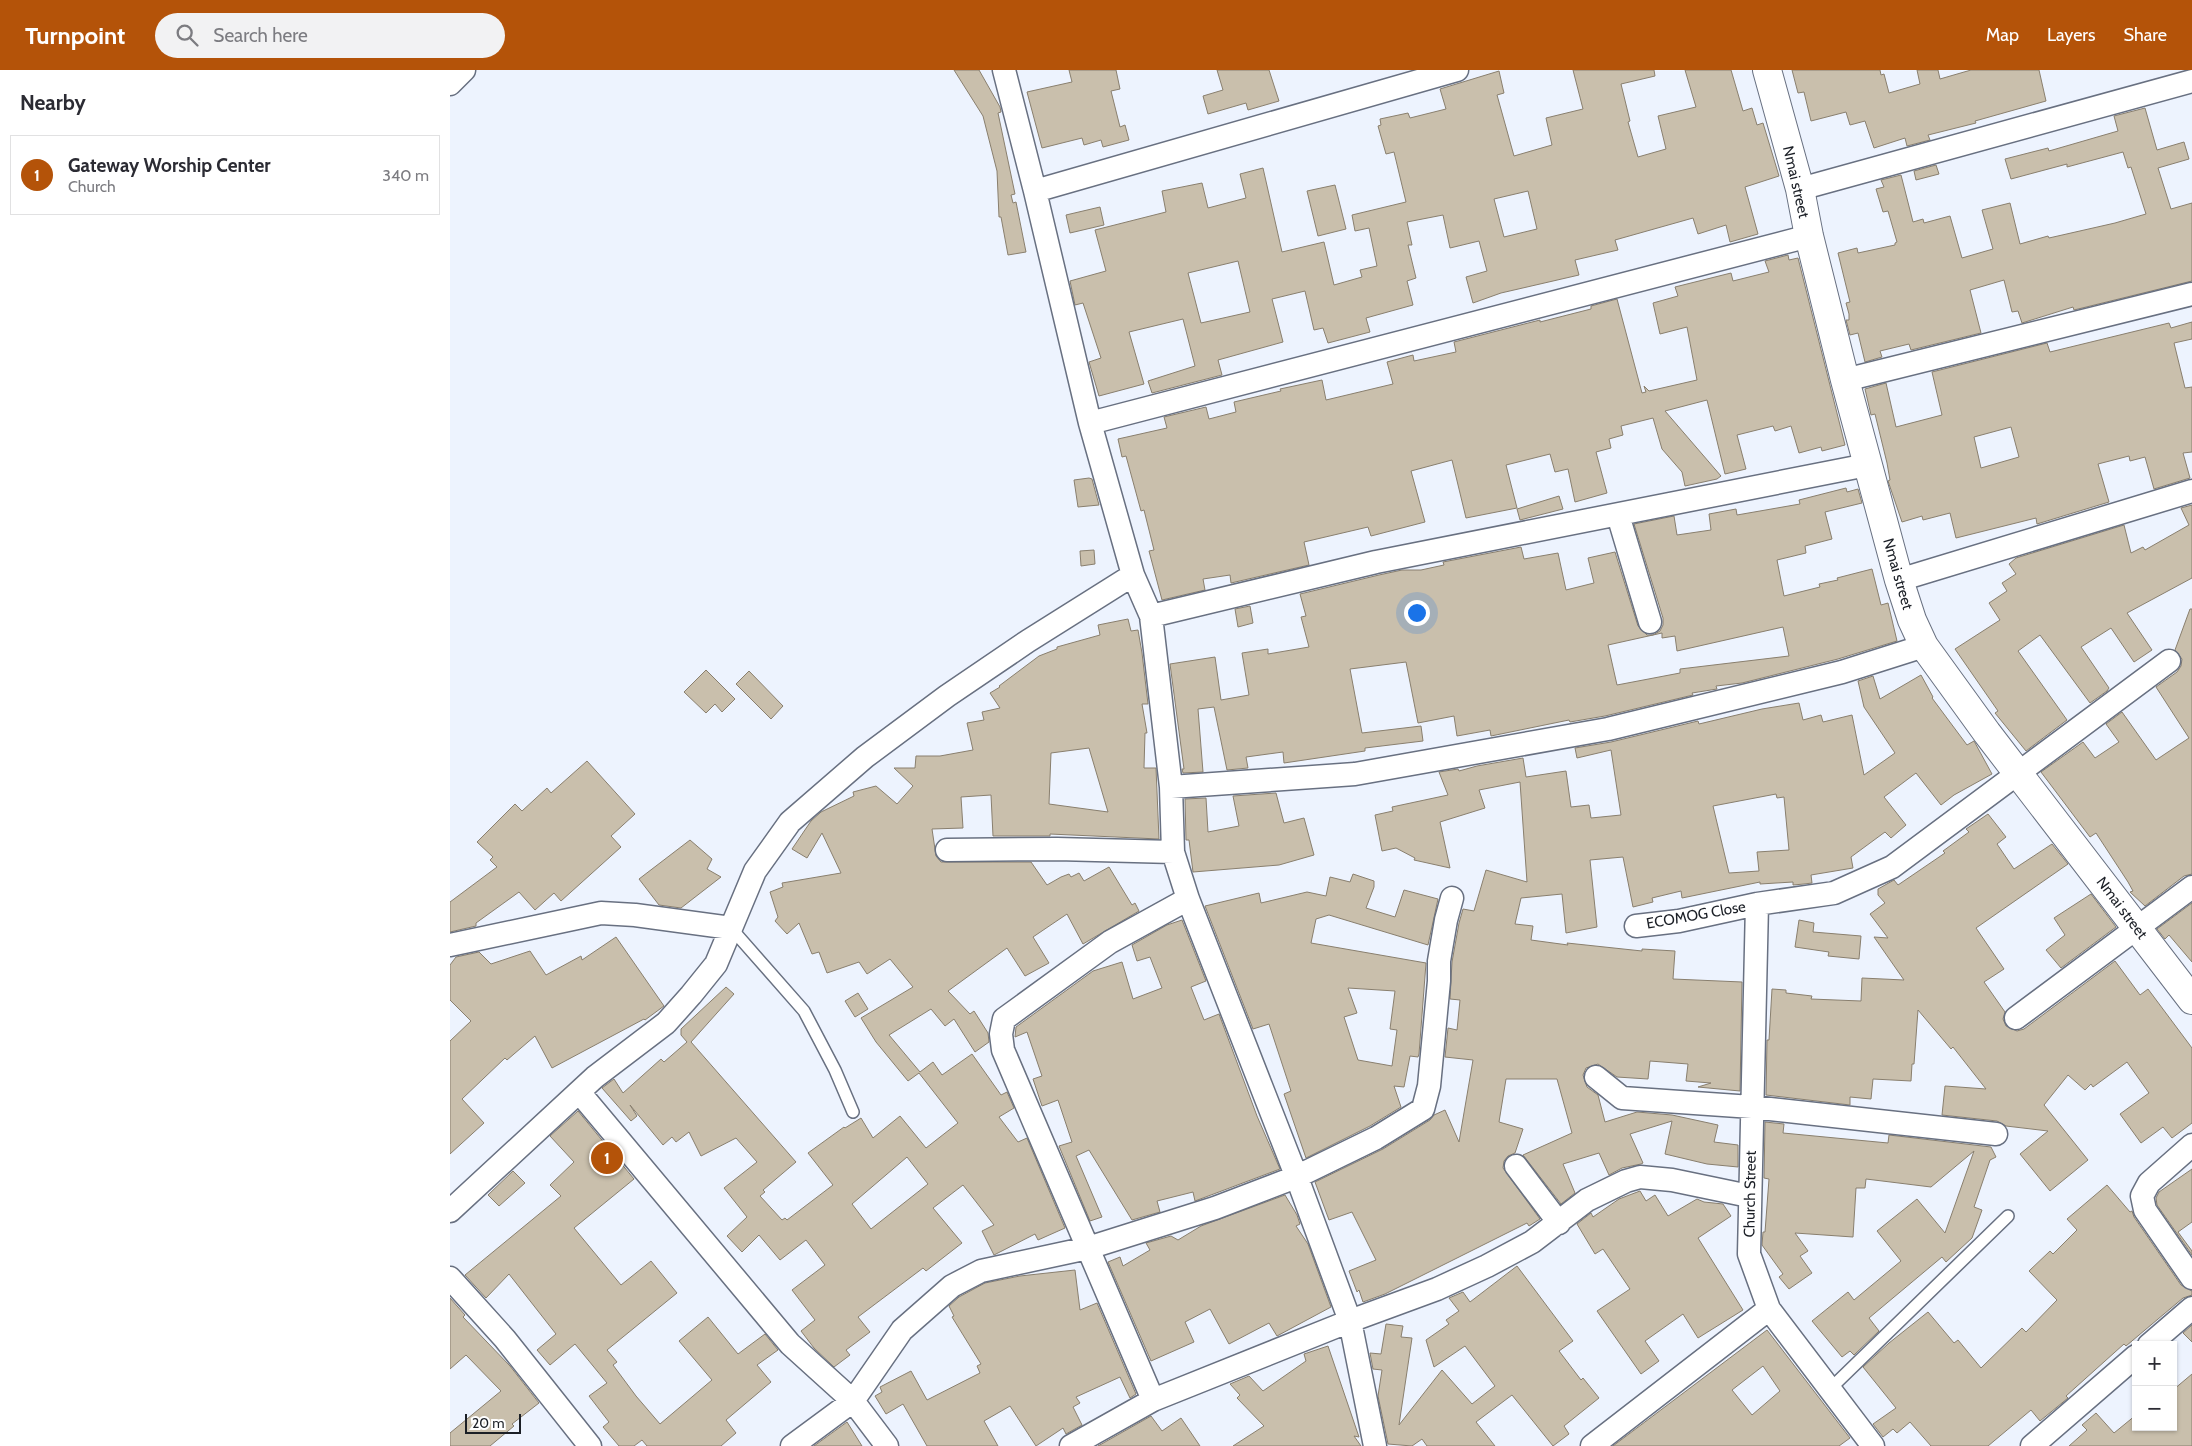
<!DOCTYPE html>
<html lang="en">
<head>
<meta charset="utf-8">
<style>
  :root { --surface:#fff; --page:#f2f2f3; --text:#2b2b33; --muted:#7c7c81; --line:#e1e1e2; --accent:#b45309 }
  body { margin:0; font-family:Cabin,sans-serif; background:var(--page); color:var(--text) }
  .controls { position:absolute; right:15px; bottom:15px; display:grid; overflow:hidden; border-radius:0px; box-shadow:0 1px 4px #0004 }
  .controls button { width:45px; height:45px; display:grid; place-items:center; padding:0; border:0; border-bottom:1px solid var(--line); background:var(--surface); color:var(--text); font:25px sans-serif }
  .scale { position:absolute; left:15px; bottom:12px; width:56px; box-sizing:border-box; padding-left:5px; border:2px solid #1b1f26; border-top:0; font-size:14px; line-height:18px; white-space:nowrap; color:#1b1f26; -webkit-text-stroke:4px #fff; paint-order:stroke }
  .you { position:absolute; left:966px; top:542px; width:18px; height:18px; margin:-12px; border:4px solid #fff; border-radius:50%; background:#1a73e8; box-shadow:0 0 0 8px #1a73e833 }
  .badge { display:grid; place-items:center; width:32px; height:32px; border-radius:50%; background:var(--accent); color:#fff; font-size:16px; font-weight:700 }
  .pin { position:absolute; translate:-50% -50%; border:2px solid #fff; box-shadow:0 1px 5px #0006 }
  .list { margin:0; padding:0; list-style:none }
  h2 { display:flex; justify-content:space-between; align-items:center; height:65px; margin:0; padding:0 20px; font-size:21px }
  h2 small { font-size:16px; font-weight:400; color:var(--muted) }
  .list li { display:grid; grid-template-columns:32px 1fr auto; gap:15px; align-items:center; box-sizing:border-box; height:80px; margin:0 10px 10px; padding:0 10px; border:1px solid var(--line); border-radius:0px }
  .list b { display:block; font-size:19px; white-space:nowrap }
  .list p { margin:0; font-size:16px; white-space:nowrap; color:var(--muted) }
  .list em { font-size:16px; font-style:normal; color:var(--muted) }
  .icon { flex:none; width:28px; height:28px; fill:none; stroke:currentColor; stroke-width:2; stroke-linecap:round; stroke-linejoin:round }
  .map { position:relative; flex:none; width:1742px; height:1376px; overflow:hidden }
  header { display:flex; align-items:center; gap:30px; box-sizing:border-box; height:70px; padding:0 25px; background:var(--accent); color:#fff }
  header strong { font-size:24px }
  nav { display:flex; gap:28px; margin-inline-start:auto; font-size:18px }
  .search { width:350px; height:45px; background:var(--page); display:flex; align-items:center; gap:12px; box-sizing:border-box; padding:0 18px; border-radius:28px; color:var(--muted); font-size:19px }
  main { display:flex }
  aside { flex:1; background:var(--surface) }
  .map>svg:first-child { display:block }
  .building { fill:#c9bfac; stroke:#897f6e; fill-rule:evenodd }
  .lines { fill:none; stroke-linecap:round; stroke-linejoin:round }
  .service-casing { stroke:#687081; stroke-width:14 }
  .minor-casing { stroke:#687081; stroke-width:25 }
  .tertiary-casing { stroke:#687081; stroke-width:30 }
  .service { stroke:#fff; stroke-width:11 }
  .minor { stroke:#fff; stroke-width:22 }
  .tertiary { stroke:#fff; stroke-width:28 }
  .labels { text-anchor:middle; stroke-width:5; stroke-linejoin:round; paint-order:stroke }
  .street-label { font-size:15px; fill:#1b1f26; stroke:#fff }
</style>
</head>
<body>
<header>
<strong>Turnpoint</strong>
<div class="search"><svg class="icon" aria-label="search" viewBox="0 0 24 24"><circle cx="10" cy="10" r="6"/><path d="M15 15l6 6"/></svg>Search here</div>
<nav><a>Map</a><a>Layers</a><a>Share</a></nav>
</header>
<main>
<aside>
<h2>Nearby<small></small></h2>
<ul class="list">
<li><span class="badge">1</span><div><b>Gateway Worship Center</b><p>Church</p></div><em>340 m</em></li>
</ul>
</aside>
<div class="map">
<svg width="1742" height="1376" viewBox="0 0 1742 1376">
  <rect width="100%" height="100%" fill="#edf3fe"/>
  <!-- building -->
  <path class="building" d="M504,0H529L550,37L551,42L548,43L565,124L561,125L563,133L566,132L576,182L558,185L551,147H549L547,101L533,46Z
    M619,0H666L670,19L661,21L670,57L675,55L679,70L653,77L651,70L634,75L632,68L592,78L577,22L622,12Z
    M767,0H819L829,31L798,40L796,33L758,44L753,26L773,20Z
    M1123,0H1204L1205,6L1171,14L1180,51L1178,52L1188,87L1216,79L1208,46L1246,37L1235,0H1281L1293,41L1302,38L1307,55L1313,53L1329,106L1295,117L1308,164L1280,172L1276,155L1248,164L1243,148L1165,170L1168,180L1125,190L1129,205L1051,223L1023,233L1016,207L1037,201L1029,171L1000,178L993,145L957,152L962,175H958L966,208L957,211L963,235L916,248L920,262L878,273L873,258L864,260L855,221L822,229L833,272L768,290L772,305L702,323L698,311L745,296L733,249L679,262L694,314L649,326L639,292L651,288L633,233L625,235L620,211L656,201L645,160L716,142L712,121L752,113L758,138L796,128L790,104L813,98L832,182L874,172L884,215L912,207L910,200L927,196L919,158L905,161L902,145L956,132L944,82L936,84L928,56L931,55L930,49L958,43L960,48L996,39L990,19L1049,1L1054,23L1047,25L1064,86L1102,75L1096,48L1133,39ZM1078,121L1087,159L1054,167L1044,129ZM788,191L800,242L751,253L738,203Z
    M1342,0H1430L1431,5L1434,4L1439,23L1470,14L1467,0H1488L1490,9L1521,0H1589L1596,31L1525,51L1526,53L1478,65L1480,70L1457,76L1455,68L1424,78L1415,51L1400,55L1396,42L1361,51L1354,22L1348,23Z
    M1695,38L1707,80L1734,72L1739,89L1708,98L1721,139L1742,133V211L1624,240L1623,237L1572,253L1568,241L1562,242L1554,210L1520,220L1531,263L1461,280L1459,274L1430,281L1432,287L1415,292L1408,263L1400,265L1396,250H1399V244L1396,233L1400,232L1388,183L1407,178L1408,183L1445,175V173L1447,172L1438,141L1433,142L1426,119L1434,117L1431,110L1451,105L1463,152L1473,149L1474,153L1500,146L1512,188L1543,179L1532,140L1560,133L1570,174L1598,166L1599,168L1665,153L1696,144L1681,97L1678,98L1673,82L1617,97V94L1561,109L1555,89L1598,78L1599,81L1668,61L1664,46Z
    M1486,95L1489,104L1466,110L1464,101Z
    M885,115L896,159L868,166L857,121Z
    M650,137L654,155L620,163L616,145Z
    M1338,185L1339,190L1348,188L1395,375L1372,381L1371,377L1349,383L1341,356L1325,361L1323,356L1287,365L1296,399L1275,404L1257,330L1215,341L1271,406L1267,409L1235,416L1232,402L1212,379L1203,348L1171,356L1173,365L1159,369L1161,378L1146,382L1157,423L1125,432L1118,399L1105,402L1100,384L1056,395L1067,438L1016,448L1002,390L961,401L975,452L921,466L918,457L854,472L859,495L781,513L780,505L753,509L755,520L712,530L699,481L704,480L694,440L691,441L676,386L672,387L668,369L717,358L714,347L756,337L759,349L786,342L784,332L831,321L830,319L872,310L876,330L943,314L937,292L963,285L964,291L1006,282L1004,272L1090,250V252L1141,239V236L1167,229L1192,323L1196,322L1194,316L1199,321L1247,310L1237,257L1210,264L1203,233L1228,226L1225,217L1281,203L1283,211L1319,202L1315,191Z
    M1742,252V269L1724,273L1735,318L1742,317V382L1733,383L1740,408L1704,419L1695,387L1680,391L1679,386L1648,394L1659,432L1587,454L1586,448L1506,468L1500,443L1473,450L1472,446L1452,452L1438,411L1440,410L1437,393L1425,344L1421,345L1415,319L1436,313L1446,357L1492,345L1482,302L1597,273L1600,282L1719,253L1721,258ZM1561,357L1569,387L1531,398L1524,367Z
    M639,408L642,409L649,435L628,437L624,410Z
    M1396,418L1397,422L1408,419L1412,433L1375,442L1382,469L1355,476L1356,483L1327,490L1334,526L1370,517L1369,514L1388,510L1387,508L1422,499L1431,535L1438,533L1447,571L1388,589L1292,613L1266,616L1267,619L1242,623L1243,625L1155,646L1120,652L1119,650L1041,666L1040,660L1007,666L1004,646L968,653L956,592L900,599L912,663L971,656L973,671L915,678V681L834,693L833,682L796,687L798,698L777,700L764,637L748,639L753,702L733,703L732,699H734L720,594L765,587L771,630L799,625L792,583L818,579V584L859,577L851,547L856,546L850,524L929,505L952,500H971L994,495L993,492L1071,477L1074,489L1108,483L1116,520L1144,513L1138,488L1165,482L1188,556L1197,565H1203L1210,561L1213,555V548L1184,454L1224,446L1227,465L1261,460L1259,444L1286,439L1287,445L1350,434L1349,430ZM1333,557L1339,586L1230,599V603L1167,615L1158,575L1212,563V568L1225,566L1227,581Z
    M1109,426L1113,439L1070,450L1067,439Z
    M1742,435V508L1677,543L1702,580L1684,592L1661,558L1631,577L1659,618L1657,621L1640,633L1590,565L1568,581L1617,650L1576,681L1545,643L1548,641L1505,579L1550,550L1539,533L1557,521L1552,513L1566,504L1559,494L1566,488L1674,455L1681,483L1693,477L1695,480L1739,455L1731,438Z
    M644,480L645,494L631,496L630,481Z
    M800,536L803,553L788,557L785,539Z
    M1740,539H1742V804L1734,806L1695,836L1680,822L1683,821L1678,812L1646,763L1640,767L1591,702L1633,672L1645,688L1669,672L1656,654L1672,642L1706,690L1739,668L1706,617L1727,602L1731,596L1732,589L1725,580Z
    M678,549L681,561L688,560L692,583L698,634H692L697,663H695L694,698H706L709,769L600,764V766H543L541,725L511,727L513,758L482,759L486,786L491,792H581L597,815L611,807L619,804L621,807L629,803L634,811L659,797L682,835L685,833L689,841L633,874L617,844L583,867L599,893L575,906L557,878L498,921L520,944L524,941L538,963L539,972L525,982L504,949L495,956L481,939L439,965L470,1002L483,992L492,1005L522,984L551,1025L557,1022L564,1038L549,1047L568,1072L577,1068L615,1158L588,1170L585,1164L544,1185L532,1161L544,1155L513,1115L483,1138L512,1173L476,1201L473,1198L408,1247L420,1262L396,1280L400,1285L384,1297L364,1278L351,1261L365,1250L342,1220L375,1195L356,1170L330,1190L309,1165L292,1182L277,1166L297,1147L274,1118L307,1092L286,1068L251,1086L239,1062L226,1072L222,1067L213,1075L180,1035L187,1046L181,1051L152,1018L164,1009L173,1023L211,989L214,992L237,972L231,965V959L276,917L284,924L241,972L346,1092L313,1120L315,1122L310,1126L332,1150L335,1148L337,1150L383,1115L358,1083L394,1057L395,1058L411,1048L423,1068L450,1046L476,1078L508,1053L469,1003L458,1011L426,972L411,948L463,917L440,889L417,904L409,892L377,903L369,882L362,884L349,853L337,864L325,851L328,847L320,822L333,817L332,813L391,803L372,763L357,788L342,779L361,751L371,742L404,726L403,722L426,716L447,734L463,716L444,698H465L466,686H490L523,680L517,653L534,650L532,642L550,638L540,623L550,617L549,616L589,586L607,579V577L650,565L648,555ZM639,678L658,742L599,734L601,683ZM457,1087L478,1114L421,1159L402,1134Z
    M256,600L285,629L272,642L265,634L256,643L234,622Z
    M299,601L333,636L321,649L286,614Z
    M1471,605L1483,627L1482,628L1517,675L1524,671L1542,704L1504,725L1491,735L1466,703L1434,727L1456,755L1441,768L1435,762L1401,787L1403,798L1361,805L1362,813L1354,814L1343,815V812L1310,814V812L1232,828L1231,821L1202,828L1203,832L1183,837L1173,787L1140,790L1147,857L1116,863L1112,824L1071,828L1065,854L1083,856L1081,870L1118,875L1117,873L1192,881V879L1225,881L1223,909L1292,912L1290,1021L1248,1017L1261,1013L1236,1011L1238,994L1200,991L1198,1009L1167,1007L1148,994L1136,998L1133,1005L1137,1017L1148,1025L1155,1052L1187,1042L1222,1045L1268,1055L1264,1072L1288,1075V1097L1257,1094L1215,1084L1222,1051L1180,1064L1193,1093L1191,1094L1172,1098L1159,1105L1149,1083L1113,1094L1125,1123L1111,1134L1073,1085L1122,1063L1107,1009H1056L1049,1052L1073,1059L1065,1083L1058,1086L1054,1091L1053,1098L1090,1149L1079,1156L1077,1153L935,1224L913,1232L909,1220L907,1222L899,1201L926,1190L902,1142L879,1150L865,1112L933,1079L980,1050L984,1045L995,1040L1009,1072L1023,990L995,987L998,958L1007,960L1010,930L1000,929L1002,892L1009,853L1013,839L1024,841L1036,800L1077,812L1070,712L1029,720L1035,738L990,752L1000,798L964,790L965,788L946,778L932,781L925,745L943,741L942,737L998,725L989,702L1008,699L1009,701L1027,696L1073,688L1076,707L1116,701L1121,737L1139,735L1141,748L1171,745L1161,680L1127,688L1125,678L1161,672L1248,651L1249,654L1312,639L1349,633L1353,650L1371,645L1373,652L1402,645L1414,705L1445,683L1414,637L1408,611L1423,606L1430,629ZM1326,724L1327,728L1334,727L1339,780L1307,782L1309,801L1279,803L1263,736Z
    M137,691L185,744L161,766L171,777L111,831L104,823L85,840L69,822L26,853V856L0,862V832L47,797L40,790L43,787L27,772L65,734L72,741L97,718L101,723Z
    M826,723L834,753L854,748L864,785L829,795L743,802L739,770H736L735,729L756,728L758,762L789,756L783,726Z
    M1538,744L1556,767L1547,774L1564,799L1602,774L1618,794L1526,858L1554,899L1534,912L1555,942L1553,949L1556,956L1567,961L1574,959L1665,891L1690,925L1698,919L1742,978V1053L1722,1068L1713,1057L1691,1073L1670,1044L1699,1023L1677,992L1643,1017L1641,1014L1635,1020L1618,1005L1594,1035L1638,1090L1600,1121L1570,1084L1598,1061L1556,1056L1547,1051L1492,1045L1495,1016L1536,1019L1503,977L1501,979L1468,940L1464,994H1462L1461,1011L1423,1009L1421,1029L1400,1027V1035L1316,1025L1317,970H1319L1322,919L1336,920V923L1362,926L1361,929L1411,931L1412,908L1454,910L1424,867L1438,868L1420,844L1435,833L1428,825V819L1444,810L1448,815L1495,783L1493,781L1519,762L1516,759Z
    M240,770L262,789L257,799L271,807L231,838L209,835L189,809Z
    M903,804L924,811V817L916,838L945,847L954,820L988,829L978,875L879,845L866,849L861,873L976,893L969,984L968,987L960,986L954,1017L944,1016L951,1037L920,1056L856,1088L834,1024L841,1021L819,954L803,959L755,836L809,823L811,833L857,822L876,826L880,807L900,812ZM898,918L945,921L940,959L947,960L942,996L908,990L894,947L907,943Z
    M1641,824L1666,857L1611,898L1596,880L1615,865L1604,848Z
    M1742,833V892L1719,865L1715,869L1707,859Z
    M732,850L756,911L741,917L754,950L769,944L807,1046L830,1099L745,1131L743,1122L707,1131L710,1142L682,1150L639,1080L626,1086L652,1147L640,1151L609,1076L622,1072L608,1030L592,1036L583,1009L592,1006L577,962L565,967L566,957L643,901L672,892L683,929L712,918L700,887L687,891L682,875L717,855Z
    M1349,850L1364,853L1363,862L1411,866L1409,889L1378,886L1379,882L1345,877Z
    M166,867L214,936L195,950L194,949L102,998L85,966L57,990L55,988L12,1029L34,1053L0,1084V971L21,951L0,930V895L6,887L29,882L41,894L80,881L96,905L131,886L132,890Z
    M408,923L418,939L405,947L395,931Z
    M128,1041L184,1109L124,1158L171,1215L201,1191L227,1223L157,1280L167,1292L163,1295L186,1326L210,1354L262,1310L229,1271L258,1247L288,1284L315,1264L328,1280L307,1295L321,1312L276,1350L286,1363L271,1376H197L192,1370L184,1376H169L153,1357L159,1352L139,1326L157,1313L125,1274L100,1295L87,1280L106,1264L59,1204L36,1228L15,1205L111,1126L100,1115L124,1092L100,1066Z
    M1315,1052L1334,1054L1333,1063L1438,1073L1439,1065L1541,1077L1546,1087L1540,1090L1524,1137L1532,1140L1522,1168L1496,1192L1492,1187L1419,1248L1429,1261L1404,1285L1400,1281L1392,1287L1362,1251L1398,1222L1404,1230L1451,1191L1427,1161L1467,1129L1495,1163L1524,1081L1481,1117L1416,1109L1415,1118H1406L1403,1167L1345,1163L1358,1181L1350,1186L1362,1203L1339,1219L1329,1207L1333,1204L1312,1175L1313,1162H1315L1319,1109L1314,1108Z
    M1742,1099V1152L1728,1162L1742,1181V1185L1707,1135L1706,1128L1709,1122Z
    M63,1101L75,1113L49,1136L38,1125Z
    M1657,1115L1680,1142L1682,1141L1684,1147L1731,1215L1742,1221V1225L1733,1228L1676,1276L1674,1274L1616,1326L1618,1328L1590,1351L1581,1340L1538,1376H1481L1460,1352L1447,1363L1443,1359L1433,1367L1423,1354L1446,1338L1413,1297L1439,1273L1478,1242L1504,1273L1508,1270L1531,1298L1572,1258L1576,1262L1607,1230L1579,1201L1600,1181L1603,1184L1627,1160L1617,1149Z
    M1190,1121L1196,1131L1205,1125L1218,1146L1247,1129L1254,1132L1273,1134L1281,1146L1248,1168L1293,1240L1248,1268L1233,1244L1195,1271L1209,1291L1191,1304L1147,1241L1180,1219L1153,1179L1145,1184L1127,1154L1141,1143L1143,1147L1169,1129Z
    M835,1125L847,1145L850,1154L846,1156L858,1174L881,1237L827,1266L819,1253L779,1274L760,1239L735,1252L744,1272L701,1291L658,1192L670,1187L673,1196L700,1180L696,1173L721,1166L728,1170L751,1156Z
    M1067,1196L1123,1271L1109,1281L1131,1310L1133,1308L1149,1328L1114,1356L1119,1364L1103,1376L1062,1325L1026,1352L1045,1376H977L972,1369L962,1376L938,1374L928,1326L932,1300L923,1299L920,1283L931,1284L936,1254L953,1256L951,1267L962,1268L949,1355L992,1300L1022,1334L1045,1316L1015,1276L984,1297L976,1270L999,1254L996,1250L1009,1241L999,1228L1013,1222L1020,1232Z
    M625,1200L630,1240L647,1233L686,1324L680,1328L670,1307L626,1327L630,1333L623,1337L632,1355L616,1364L613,1358L586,1376L560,1336L534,1351L548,1376H477L453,1334L436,1344L425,1326L432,1322L430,1317L461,1301L477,1330L530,1303L527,1296L531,1294L502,1247L504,1246L499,1236L509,1227L535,1213L570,1206Z
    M0,1228L15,1245L13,1247L60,1296L89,1333L62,1354L64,1356L40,1376H0V1363L51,1321L16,1285L0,1299Z
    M1742,1255V1272L1733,1263Z
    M1317,1260L1400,1368L1389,1376H1163ZM1313,1296L1330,1321L1302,1345L1282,1320Z
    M878,1276L909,1367L904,1366L911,1376H783L814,1356L787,1328L790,1325L780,1314L799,1306L813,1321L856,1291L854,1284Z
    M1742,1304V1376H1619L1637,1360L1632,1355L1646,1343L1664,1363L1686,1345V1357H1723V1320Z
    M701,1346L712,1361L731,1348L750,1376H648Z
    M397,1352L412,1376H364Z"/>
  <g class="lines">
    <defs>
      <path id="service" d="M281,858L354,941L385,1000L403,1042
        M1380,1319L1558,1146"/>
      <path id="minor" d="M554,0L585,121L640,353L683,505L701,546L721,717L723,782L738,829L849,1113L900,1251L925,1376
        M0,14L14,0
        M1350,119L1742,11
        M585,121L1007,0
        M1395,310L1742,224
        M640,353L1359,166
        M1168,445L1200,552
        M1449,510L1742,421
        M701,546L926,492L1417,395
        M721,717L905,704L1158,659L1392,602L1474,576
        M497,780L607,779L723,782
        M1307,834L1299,1184L1319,1239L1423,1376
        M1186,856L1229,851L1307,834L1384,823L1442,797L1719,591
        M0,875L151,843L185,845L281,858
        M1566,948L1742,817
        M1146,1007L1172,1028L1302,1037L1546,1064
        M129,1022L340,1274L403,1331L437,1376
        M1742,1075L1699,1113L1692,1126L1695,1140L1742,1208
        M1066,1096L1109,1153
        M0,1141L145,1007L216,953L241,925L266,894L305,801L340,752L415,687L497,626L578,571L683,505
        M0,1208L55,1269L140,1376
        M1699,1275L1742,1238
        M703,1330L553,980L551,964L554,949L660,872L738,829
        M342,1376L403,1331L452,1260L502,1216L531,1201L638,1178L765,1138L846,1107L926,1068L973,1039L979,1016L989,911V891L996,850L1002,828
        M621,1376L703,1330L900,1251L987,1219L1037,1196L1082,1172L1137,1130L1176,1111L1190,1107L1222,1110L1299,1126
        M1142,1376L1319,1239
        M1582,1376L1686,1286"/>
      <path id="tertiary" d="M1317,0L1350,119L1359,166L1395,310L1449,510L1462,550L1474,576L1537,663L1742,930"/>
    </defs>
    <!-- service casing -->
    <use href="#service" class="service-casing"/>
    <!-- minor casing -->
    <use href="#minor" class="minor-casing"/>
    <!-- tertiary casing -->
    <use href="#tertiary" class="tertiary-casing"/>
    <!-- service -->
    <use href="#service" class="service"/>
    <!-- minor -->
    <use href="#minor" class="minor"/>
    <!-- tertiary -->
    <use href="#tertiary" class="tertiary"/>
  </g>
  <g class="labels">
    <!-- street labels -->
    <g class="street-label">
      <text transform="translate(1346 112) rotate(77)" y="5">Nmai street</text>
      <text transform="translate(1448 504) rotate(74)" y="5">Nmai street</text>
      <text transform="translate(1672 838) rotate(53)" y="5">Nmai street</text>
      <text transform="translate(1246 845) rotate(-10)" y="5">ECOMOG Close</text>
      <text transform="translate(1300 1124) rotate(-89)" y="5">Church Street</text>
    </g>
  </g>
</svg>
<div class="controls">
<button>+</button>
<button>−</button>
</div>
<div class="scale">20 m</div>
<div class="you"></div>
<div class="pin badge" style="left:157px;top:1088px">1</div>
</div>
</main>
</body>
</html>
